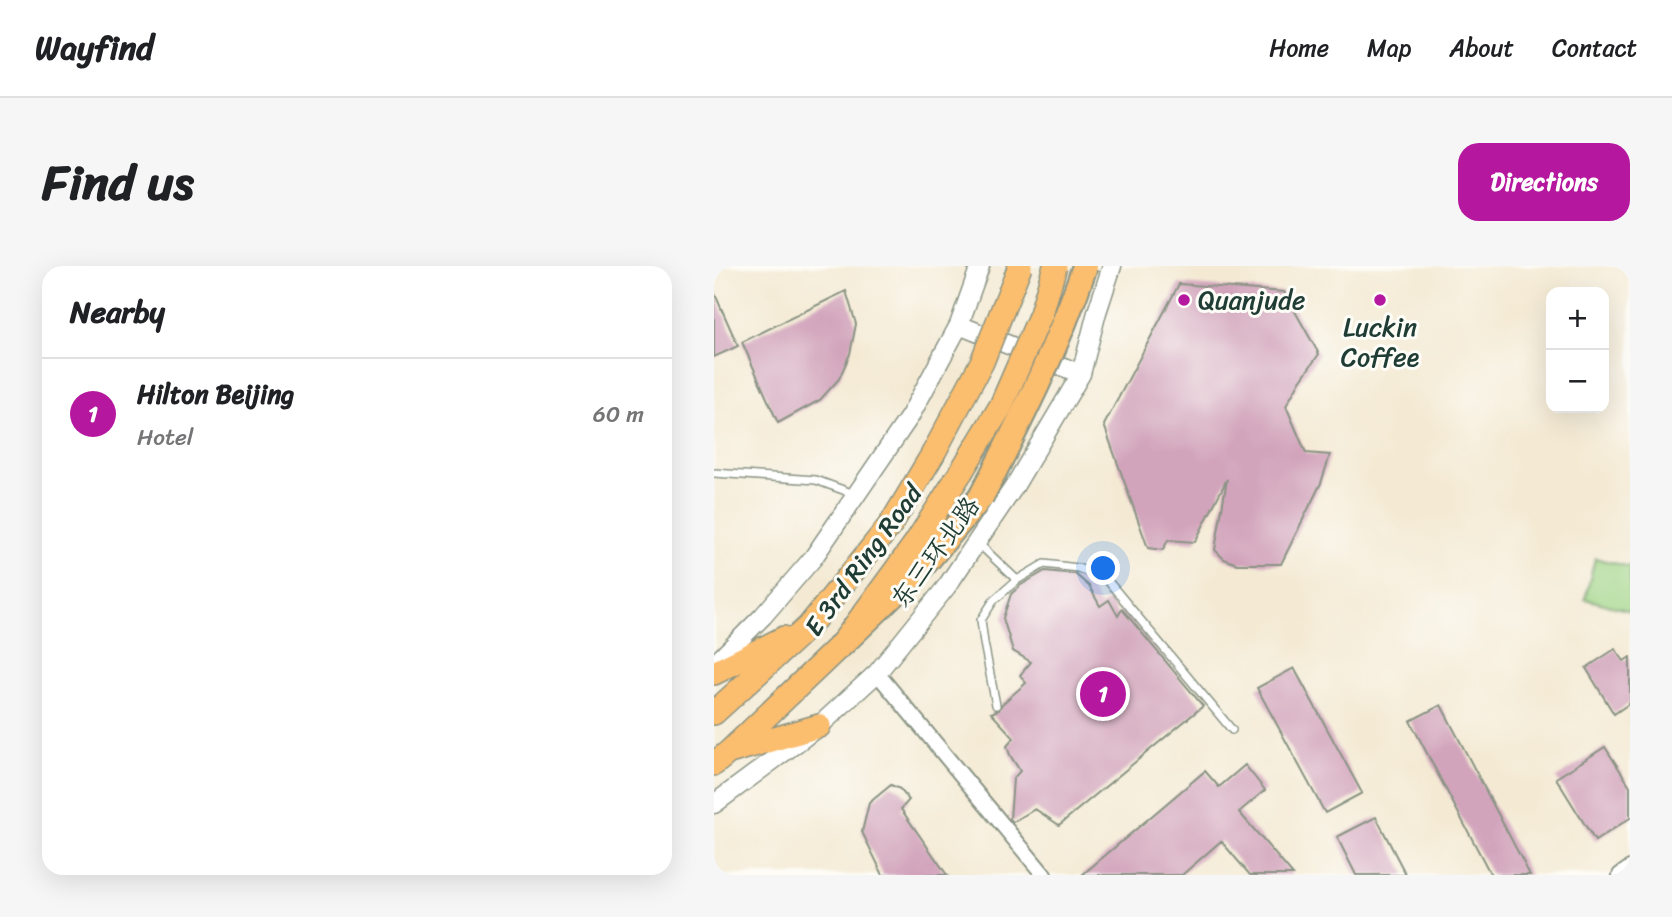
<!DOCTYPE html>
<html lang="en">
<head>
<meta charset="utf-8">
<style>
  :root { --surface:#fff; --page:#f6f6f6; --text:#202124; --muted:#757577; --line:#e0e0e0; --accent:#b5179e }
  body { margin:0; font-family:Sriracha,"LXGW WenKai TC",sans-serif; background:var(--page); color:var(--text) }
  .controls { position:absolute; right:21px; top:21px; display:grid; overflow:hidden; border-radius:14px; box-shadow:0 7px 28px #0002 }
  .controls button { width:63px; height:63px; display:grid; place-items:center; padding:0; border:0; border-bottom:2px solid var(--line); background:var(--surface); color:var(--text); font:35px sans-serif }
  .you { position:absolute; left:390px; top:303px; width:24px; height:24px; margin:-18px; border:5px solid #fff; border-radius:50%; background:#1a73e8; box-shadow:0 0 0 10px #1a73e833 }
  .badge { display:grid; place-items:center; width:46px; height:46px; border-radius:50%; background:var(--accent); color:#fff; font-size:23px; font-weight:700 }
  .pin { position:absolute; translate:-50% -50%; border:4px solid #fff; box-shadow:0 2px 7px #0006 }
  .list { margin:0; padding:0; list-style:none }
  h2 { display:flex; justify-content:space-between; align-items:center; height:91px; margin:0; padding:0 28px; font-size:30px }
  h2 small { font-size:23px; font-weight:400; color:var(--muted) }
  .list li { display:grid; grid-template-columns:46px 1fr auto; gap:21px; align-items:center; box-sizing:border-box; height:112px; padding:0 28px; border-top:2px solid var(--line) }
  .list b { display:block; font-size:26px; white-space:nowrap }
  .list p { margin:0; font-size:23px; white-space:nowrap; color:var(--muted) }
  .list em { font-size:23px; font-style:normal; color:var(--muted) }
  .map { position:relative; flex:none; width:916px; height:609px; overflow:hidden; border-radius:21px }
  header { display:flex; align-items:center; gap:42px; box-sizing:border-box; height:98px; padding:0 35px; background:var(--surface); border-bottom:2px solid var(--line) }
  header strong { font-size:33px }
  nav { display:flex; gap:38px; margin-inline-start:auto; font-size:24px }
  .intro { display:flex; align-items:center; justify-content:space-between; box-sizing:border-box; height:168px; padding:0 42px }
  h1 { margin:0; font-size:49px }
  .button { padding:18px 32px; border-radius:21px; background:var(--accent); color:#fff; font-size:24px; font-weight:700 }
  main { display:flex; gap:42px; padding:0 42px }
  aside { flex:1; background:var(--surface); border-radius:21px; box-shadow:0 7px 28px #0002 }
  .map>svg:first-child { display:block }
  .green { fill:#9ed384; stroke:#5e885c; stroke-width:2 }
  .building { fill:#d2a4bc }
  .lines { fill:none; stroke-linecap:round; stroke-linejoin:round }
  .service-casing { stroke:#8a9484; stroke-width:10 }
  .minor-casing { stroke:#8a9484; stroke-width:18 }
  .tertiary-casing { stroke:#8a9484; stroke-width:21 }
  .trunk-casing { stroke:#8a9484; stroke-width:26 }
  .motorway-casing { stroke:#8a9484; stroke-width:28 }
  .service { stroke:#fff; stroke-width:7 }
  .minor { stroke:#fff; stroke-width:14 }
  .tertiary { stroke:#fff; stroke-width:18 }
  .trunk { stroke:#fbbd6e; stroke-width:23 }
  .motorway { stroke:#fbbd6e; stroke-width:24 }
  .trunk-bridge-casing { stroke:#8a9484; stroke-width:26; stroke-linecap:butt }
  .motorway-bridge-casing { stroke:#8a9484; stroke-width:28; stroke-linecap:butt }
  .trunk-bridge { stroke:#fbbd6e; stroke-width:23 }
  .motorway-bridge { stroke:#fbbd6e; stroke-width:24 }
  .poi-dot { fill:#b5179e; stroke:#fdfcf7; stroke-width:2.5 }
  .labels { text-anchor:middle; stroke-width:6; stroke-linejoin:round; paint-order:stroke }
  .poi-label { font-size:26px; fill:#1f3d34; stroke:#fdfcf7; text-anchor:start }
  .street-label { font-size:26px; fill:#1f3d34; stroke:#fdfcf7 }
</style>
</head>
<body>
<header>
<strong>Wayfind</strong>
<nav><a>Home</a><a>Map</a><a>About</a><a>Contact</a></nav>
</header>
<div class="intro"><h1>Find us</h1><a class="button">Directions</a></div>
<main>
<aside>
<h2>Nearby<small></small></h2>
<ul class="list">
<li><span class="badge">1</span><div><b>Hilton Beijing</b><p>Hotel</p></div><em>60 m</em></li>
</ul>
</aside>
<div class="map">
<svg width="916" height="609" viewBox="0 0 916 609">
  <rect width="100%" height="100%" fill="#fdfcf7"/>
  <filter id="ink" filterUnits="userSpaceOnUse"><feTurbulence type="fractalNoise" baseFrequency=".0143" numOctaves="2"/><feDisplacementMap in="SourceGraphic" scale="14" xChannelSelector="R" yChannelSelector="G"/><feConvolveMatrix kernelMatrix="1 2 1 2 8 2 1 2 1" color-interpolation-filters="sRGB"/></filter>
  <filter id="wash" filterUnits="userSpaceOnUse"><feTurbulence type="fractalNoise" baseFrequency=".00686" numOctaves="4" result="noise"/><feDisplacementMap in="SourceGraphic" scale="28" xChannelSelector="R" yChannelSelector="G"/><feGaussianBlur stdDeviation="1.57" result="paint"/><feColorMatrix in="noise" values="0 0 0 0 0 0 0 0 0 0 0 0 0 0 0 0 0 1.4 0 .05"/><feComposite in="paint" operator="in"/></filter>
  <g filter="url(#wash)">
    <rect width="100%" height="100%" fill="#f4ead4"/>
    <!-- green -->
    <path class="green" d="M881,292L916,301V345L871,333Z"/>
    <g id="blocks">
      <!-- building -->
      <path class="building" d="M465,18L570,26L605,88L586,115L572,140L592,187L616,189L607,217L567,298H523L510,293L501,284L513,213L481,276L454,274L449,284L434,282L390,159Z
        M132,25L142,58L136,88L125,113L106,134L64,157L28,76Z
        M0,26L24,80L0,91Z
        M331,305L361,308L375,320L386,340L395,334L404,350L408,343L489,440L345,559L321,543L299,556L296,553L299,513L306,505L296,489L293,480L300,472L277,447L285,444L288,438L312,417L306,409L317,396L299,385L289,352L297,328L307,319Z
        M901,383L910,395L916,391V437L900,448L872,402Z
        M580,402L648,527L611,547L543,422Z
        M727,439L816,609H777L696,455Z
        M891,481L916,520V552L881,575L842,512Z
        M531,499L551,524L525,546L579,609H536L507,575L468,609H368L491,505L505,521Z
        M177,519L186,523L195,534L187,543L233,609H169L148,566L155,537Z
        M662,551L692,609H642L623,571Z"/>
    </g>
  </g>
  <g filter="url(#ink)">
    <use href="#blocks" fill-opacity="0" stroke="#8a9484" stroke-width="2"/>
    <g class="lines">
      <defs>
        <path id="service" d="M0,207L102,214L140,228
          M264,277L303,314L330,298L364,302L394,315L518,464
          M282,439L270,377L267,354L280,334L303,314"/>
        <path id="minor" d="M163,407L330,609
          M906,609L916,602"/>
        <path id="tertiary" d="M245,59L367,108
          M0,399L49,350L99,292L196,150L245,59L266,0
          M0,538L105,460L163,407L233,320L300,221L367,108L383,46L398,0"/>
        <path id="trunk" d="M0,407L70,372
          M0,447L95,360L177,258L219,188
          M19,485L105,460
          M0,498L16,485L127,379L201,278L247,206"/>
        <path id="motorway" d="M127,379L206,303L267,231"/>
      </defs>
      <!-- service casing -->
      <use href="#service" class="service-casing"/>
      <!-- minor casing -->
      <use href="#minor" class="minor-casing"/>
      <!-- tertiary casing -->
      <use href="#tertiary" class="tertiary-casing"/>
      <!-- trunk casing -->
      <use href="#trunk" class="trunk-casing"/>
      <!-- motorway casing -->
      <use href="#motorway" class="motorway-casing"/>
      <!-- service -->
      <use href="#service" class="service"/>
      <!-- minor -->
      <use href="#minor" class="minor"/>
      <!-- tertiary -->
      <use href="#tertiary" class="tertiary"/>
      <!-- trunk -->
      <use href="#trunk" class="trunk"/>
      <!-- motorway -->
      <use href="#motorway" class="motorway"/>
      <defs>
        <path id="trunk-bridge" d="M219,188L268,96L306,0
          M247,206L287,140L327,48L341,0"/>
        <path id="motorway-bridge" d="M267,231C306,156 344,81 371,0"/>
      </defs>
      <!-- trunk-bridge casing -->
      <use href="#trunk-bridge" class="trunk-bridge-casing"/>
      <!-- motorway-bridge casing -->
      <use href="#motorway-bridge" class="motorway-bridge-casing"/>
      <!-- trunk-bridge -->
      <use href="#trunk-bridge" class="trunk-bridge"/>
      <!-- motorway-bridge -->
      <use href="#motorway-bridge" class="motorway-bridge"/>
    </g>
  </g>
  <!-- markers -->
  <g class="poi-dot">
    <circle cx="470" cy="34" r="7"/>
    <circle cx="666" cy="34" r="7"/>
  </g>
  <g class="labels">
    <!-- poi labels -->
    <g class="poi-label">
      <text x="484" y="43">Quanjude</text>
      <text x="666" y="70" text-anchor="middle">Luckin<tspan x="666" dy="30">Coffee</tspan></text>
    </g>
    <!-- street labels -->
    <g class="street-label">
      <text transform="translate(221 286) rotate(-54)" y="9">东三环北路</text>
      <text transform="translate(149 294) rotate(-54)" y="9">E 3rd Ring Road</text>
    </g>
  </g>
</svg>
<div class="controls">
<button>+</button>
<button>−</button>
</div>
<div class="you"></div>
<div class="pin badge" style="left:389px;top:428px">1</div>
</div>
</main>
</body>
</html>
